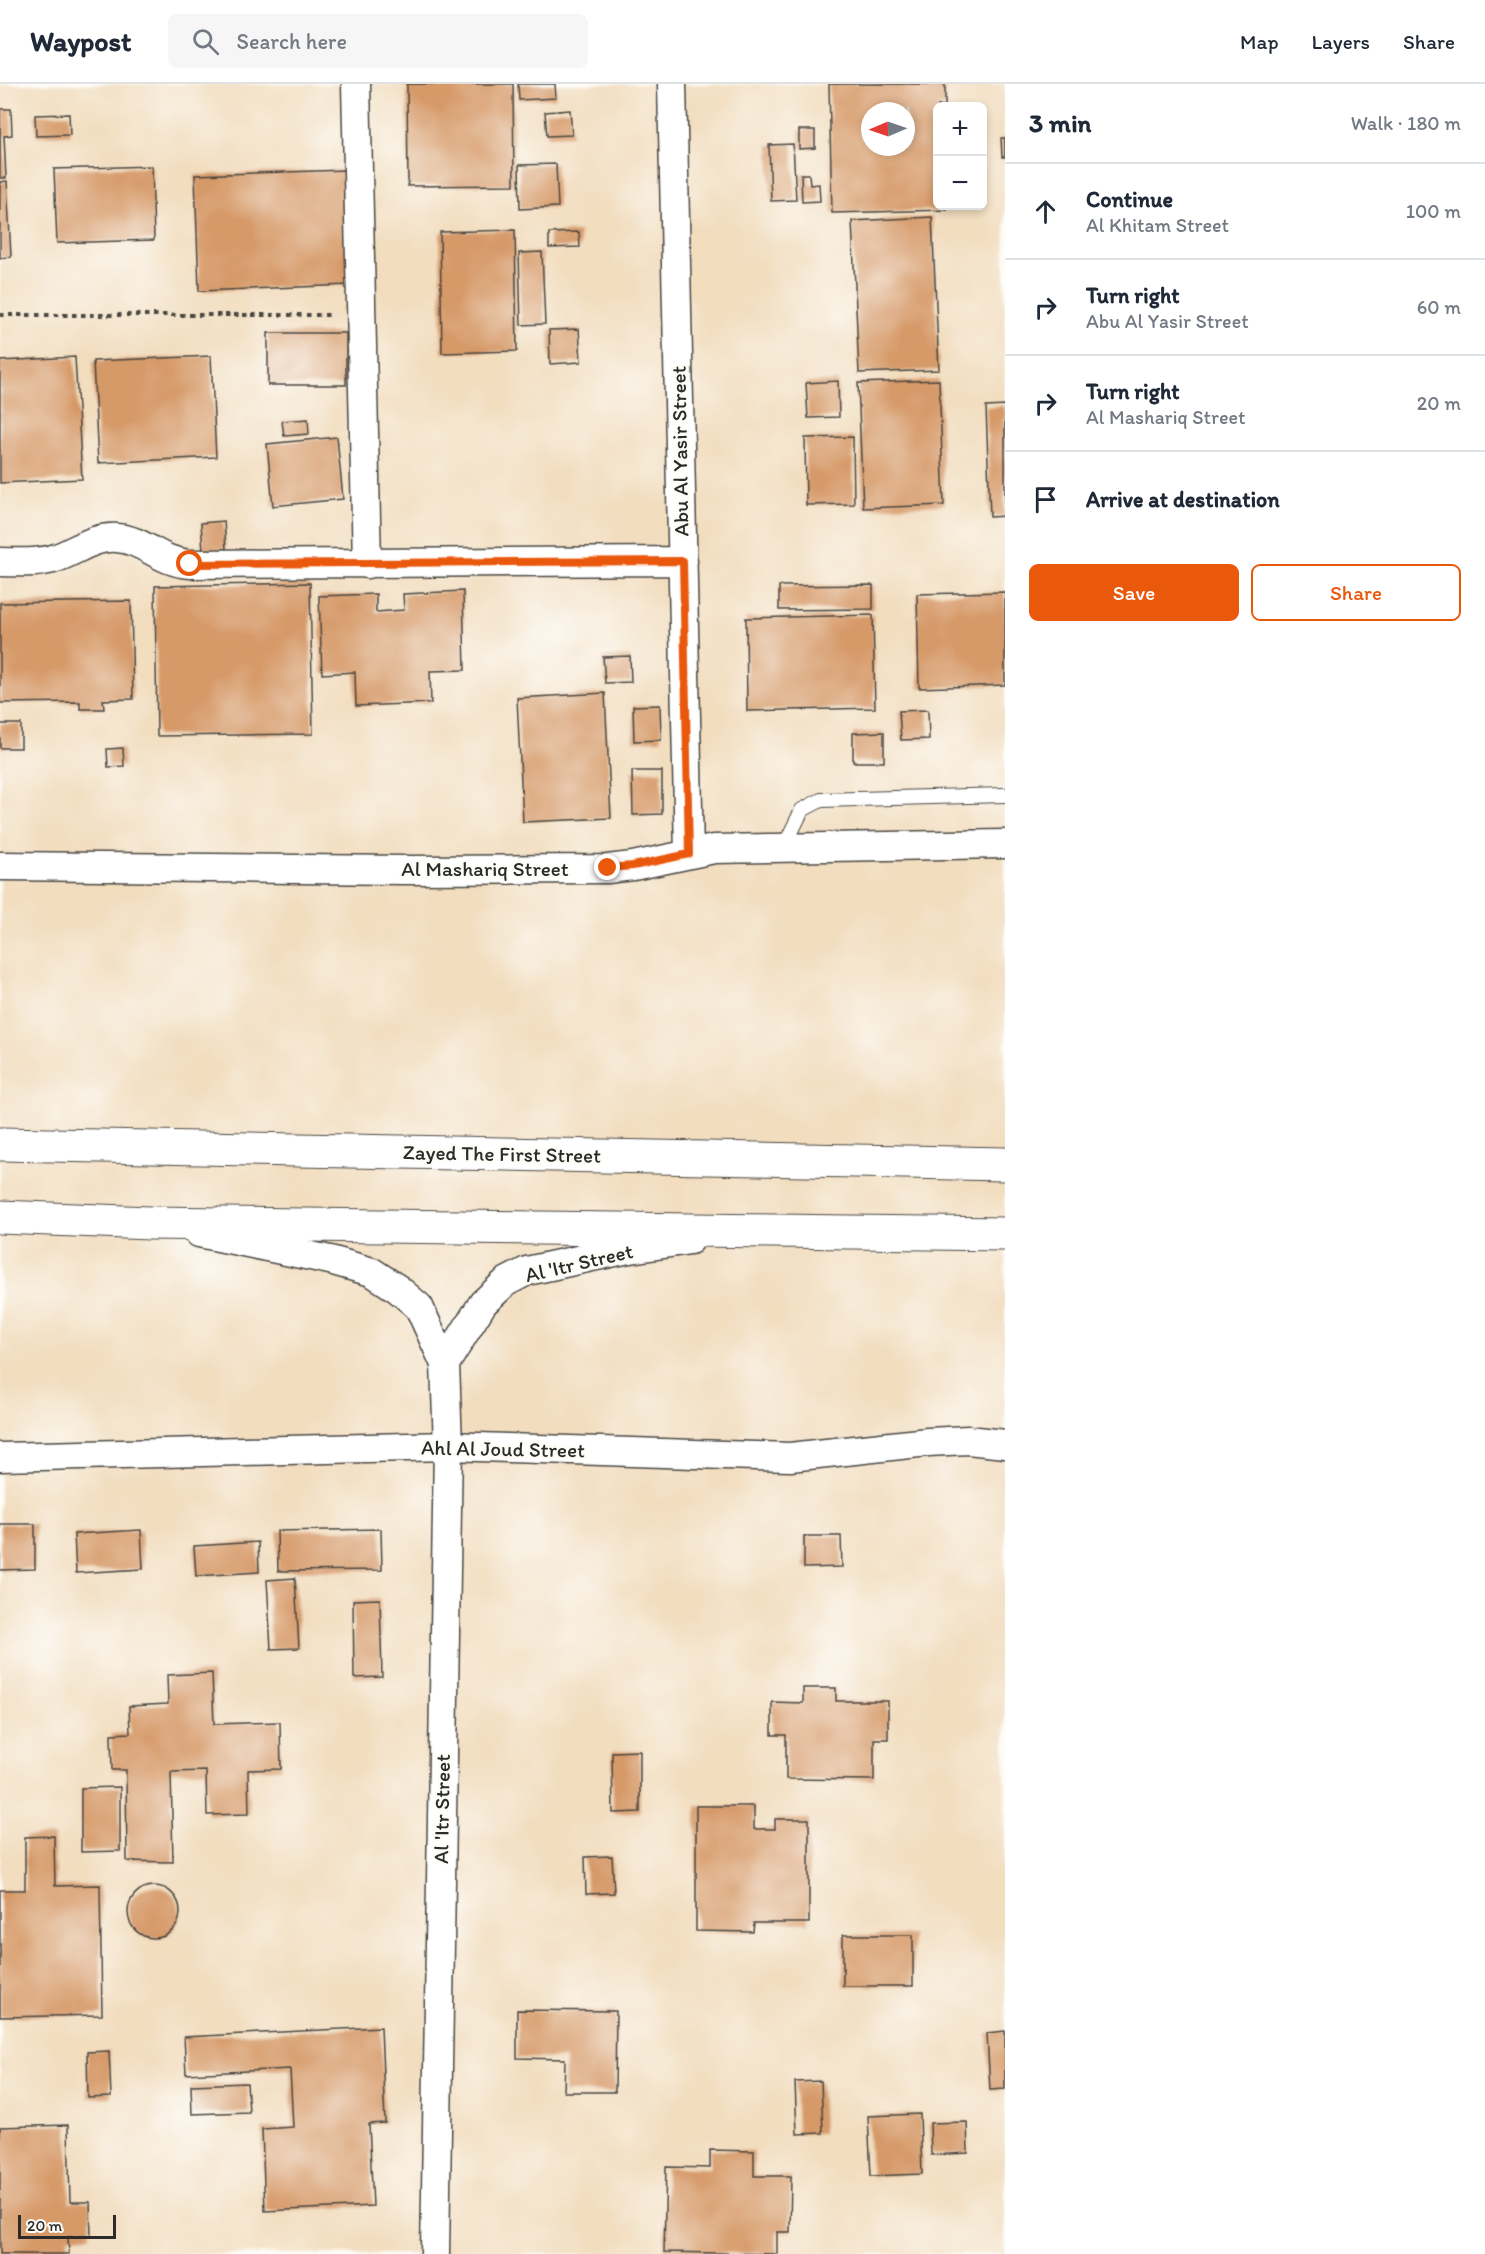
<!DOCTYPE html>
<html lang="en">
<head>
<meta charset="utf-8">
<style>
  :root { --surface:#fff; --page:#f6f6f7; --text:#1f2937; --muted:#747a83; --line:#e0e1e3; --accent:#ea580c }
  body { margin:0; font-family:Itim,sans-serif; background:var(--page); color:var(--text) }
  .controls { position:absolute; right:18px; top:18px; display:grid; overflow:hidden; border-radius:9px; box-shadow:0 3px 9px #0003 }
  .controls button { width:54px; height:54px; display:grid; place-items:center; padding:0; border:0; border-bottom:2px solid var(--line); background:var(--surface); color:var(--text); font:30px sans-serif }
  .compass { position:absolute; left:861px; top:18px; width:54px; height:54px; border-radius:50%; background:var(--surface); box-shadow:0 3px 9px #0003; rotate:268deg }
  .scale { position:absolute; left:18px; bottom:15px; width:98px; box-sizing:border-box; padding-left:6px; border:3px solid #2b2b2b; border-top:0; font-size:16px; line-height:21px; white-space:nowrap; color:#2b2b2b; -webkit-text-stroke:4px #fdfcf7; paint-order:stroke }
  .stop { position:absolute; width:18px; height:18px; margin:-14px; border:4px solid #ea580c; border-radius:50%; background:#fff }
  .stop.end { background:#ea580c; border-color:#fff; box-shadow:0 2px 6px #0008 }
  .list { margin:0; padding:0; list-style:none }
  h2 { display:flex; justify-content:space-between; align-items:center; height:78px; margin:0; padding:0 24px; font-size:26px }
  h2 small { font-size:20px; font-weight:400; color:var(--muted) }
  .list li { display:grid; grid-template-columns:39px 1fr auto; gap:18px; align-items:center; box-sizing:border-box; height:96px; padding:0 24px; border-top:2px solid var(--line) }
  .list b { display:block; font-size:22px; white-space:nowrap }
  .list p { margin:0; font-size:20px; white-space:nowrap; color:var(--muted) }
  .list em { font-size:20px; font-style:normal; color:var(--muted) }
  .actions { display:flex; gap:12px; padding:18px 24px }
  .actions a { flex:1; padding:14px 0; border:2px solid var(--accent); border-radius:9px; text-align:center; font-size:21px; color:var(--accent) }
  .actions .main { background:var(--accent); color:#fff }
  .icon { flex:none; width:33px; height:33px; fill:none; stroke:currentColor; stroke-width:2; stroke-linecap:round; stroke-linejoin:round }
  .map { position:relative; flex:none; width:1005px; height:2170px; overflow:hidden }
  header { display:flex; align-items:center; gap:36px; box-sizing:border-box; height:84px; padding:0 30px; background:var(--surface); border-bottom:2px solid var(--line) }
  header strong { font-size:28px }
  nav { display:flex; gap:33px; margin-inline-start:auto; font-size:21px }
  .search { width:420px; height:54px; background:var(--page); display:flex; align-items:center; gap:15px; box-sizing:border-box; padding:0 21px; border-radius:9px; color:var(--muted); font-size:22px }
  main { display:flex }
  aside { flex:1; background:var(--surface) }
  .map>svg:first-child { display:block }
  .building { fill:#d69968; fill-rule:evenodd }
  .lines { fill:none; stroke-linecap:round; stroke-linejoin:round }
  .service-casing { stroke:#494641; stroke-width:16 }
  .minor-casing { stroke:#494641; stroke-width:31 }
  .primary-casing { stroke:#494641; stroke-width:35 }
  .path { stroke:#494641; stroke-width:4; stroke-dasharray:4.5 4.5; stroke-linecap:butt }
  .service { stroke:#fff; stroke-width:14 }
  .minor { stroke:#fff; stroke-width:28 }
  .primary { stroke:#fff; stroke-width:33 }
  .route { stroke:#ea580c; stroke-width:8 }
  .labels { text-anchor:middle; stroke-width:5; stroke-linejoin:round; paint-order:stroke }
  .street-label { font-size:21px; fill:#2b2b2b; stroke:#fdfcf7 }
</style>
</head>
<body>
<header>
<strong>Waypost</strong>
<div class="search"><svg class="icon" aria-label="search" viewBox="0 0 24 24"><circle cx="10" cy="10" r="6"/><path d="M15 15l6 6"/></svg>Search here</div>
<nav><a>Map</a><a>Layers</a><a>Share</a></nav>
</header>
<main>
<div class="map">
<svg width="1005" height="2170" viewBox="0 0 1005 2170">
  <rect width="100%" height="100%" fill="#fdfcf7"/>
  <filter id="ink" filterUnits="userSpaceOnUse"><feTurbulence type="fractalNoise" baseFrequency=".0167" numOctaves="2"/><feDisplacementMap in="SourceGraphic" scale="12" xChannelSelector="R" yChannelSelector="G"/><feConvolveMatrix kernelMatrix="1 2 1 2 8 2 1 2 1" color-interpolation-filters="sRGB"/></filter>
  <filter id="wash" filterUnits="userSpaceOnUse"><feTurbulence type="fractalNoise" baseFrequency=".008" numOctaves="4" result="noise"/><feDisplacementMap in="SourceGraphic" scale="24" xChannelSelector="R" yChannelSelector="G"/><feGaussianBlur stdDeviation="1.35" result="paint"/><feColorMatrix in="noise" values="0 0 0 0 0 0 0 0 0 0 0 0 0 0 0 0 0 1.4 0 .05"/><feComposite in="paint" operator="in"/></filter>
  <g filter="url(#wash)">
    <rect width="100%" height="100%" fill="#f2ddbf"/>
    <g id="blocks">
      <!-- building -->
      <path class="building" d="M407,0H513L514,101L408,102Z
        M518,0H555L556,14L519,16Z
        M829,0H945V22H938V122H947V126L832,129ZM870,27H906V63H870Z
        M0,25H11L12,51L4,52L6,94H0Z
        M570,26L572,51L547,52L545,28Z
        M69,30L70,51L36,52L35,31Z
        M799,46H815V64L799,65Z
        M1001,54H1005V73H1002Z
        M793,60L796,116L771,117L769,61Z
        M556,80L558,123L520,125L519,81Z
        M152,82L154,156L57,159L54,85Z
        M346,86L350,201L199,207L195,91Z
        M801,90H809L810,101L819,100L820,117L802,118Z
        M7,97L11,173L0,174V98Z
        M932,133L939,286L859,289L852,137Z
        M515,146L517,267L442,269L440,148Z
        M579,148L580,163L549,164V149Z
        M542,168L545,240L521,241L519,169Z
        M579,245L581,278L550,280L549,246Z
        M268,249H346V301H268Z
        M211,272L216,373L98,379L93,277Z
        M75,273L82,395L0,399V277Z
        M939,296L944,421L863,424L858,299Z
        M838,297L839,333L808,334L806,299Z
        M1005,322V432L990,433L986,323Z
        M308,335L309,350L284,352L282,337Z
        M337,353L343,415L273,422L267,360Z
        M853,353L854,420L806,421L805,354Z
        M224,437L226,465L203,467L201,439Z
        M310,499L313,650L157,652L155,502Z
        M873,501V525L779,526V502Z
        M463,507L465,586L430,587L431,619L356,622L355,588L322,590L319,512L376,510V528L404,526L403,510Z
        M1005,508V601L919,604L917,510Z
        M131,517L133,615L103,616L104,625H80V618L0,619V519Z
        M873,531L875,624L747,627L746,534Z
        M630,572L631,598L605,599L603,573Z
        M605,609L611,734L523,738L517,614Z
        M660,621L661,656L634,657L633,622Z
        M928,626L929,655L901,656L899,627Z
        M0,640H21V664H0Z
        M884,648V678H853V649Z
        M123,664L124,682L108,683L107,665Z
        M632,687H662V730L633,731Z
        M0,1440H35V1485L0,1486Z
        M381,1445L382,1486L278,1487L277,1447Z
        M141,1446L143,1485L76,1489L74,1450Z
        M804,1452H841L842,1483L804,1484Z
        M258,1458L259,1488L196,1492L194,1462Z
        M295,1494L299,1564L271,1565L267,1496Z
        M380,1515L382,1593L354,1594L353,1516Z
        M212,1589L214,1640L280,1638L281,1685L248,1686L249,1730L207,1731L206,1687L171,1688L173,1778L127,1777L126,1686H112L111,1650L130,1649L129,1622L168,1620L167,1591Z
        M803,1604H836V1617H888V1655H874V1696L786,1695V1651H772V1618L803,1619Z
        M640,1667V1728L613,1729L612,1668Z
        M120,1703V1767L81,1768V1704Z
        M696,1722H754V1745H775V1735H809V1839H754L753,1848L696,1847Z
        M54,1752L55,1802L100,1801L102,1931L0,1933V1806H25V1753Z
        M612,1772L614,1809L586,1810L585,1773Z
        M128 1828a26 26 0 1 1 52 0a26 26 0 1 1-52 0Z
        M843,1851H913V1902H843Z
        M517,1926L616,1927L615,2008H564L565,1975L517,1974Z
        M381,1943L385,2039L369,2040L373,2122L265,2127L262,2045L293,2043L290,1985L186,1990L184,1953Z
        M1005,1947V2005L990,2006L987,1949Z
        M109,1967L111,2013L88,2014L87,1968Z
        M821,1997L823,2049L797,2050L795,1998Z
        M247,1999L249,2028L192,2030L191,2001Z
        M920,2030L922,2090L871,2092L868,2032Z
        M967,2038L968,2069L931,2071L930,2039Z
        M68,2041L70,2118H90L91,2152L68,2153L69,2170H0V2043Z
        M710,2066L754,2067V2092H791L790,2148H777V2170L664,2168L666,2083L710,2084Z"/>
    </g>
  </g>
  <g filter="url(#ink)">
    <use href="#blocks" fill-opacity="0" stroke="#494641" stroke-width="1.5"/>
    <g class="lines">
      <defs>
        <path id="service" d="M784,763L802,726L821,716L1005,711"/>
        <path id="minor" d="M356,0L367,480
          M672,0L689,770
          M0,478C18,478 38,480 56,474C77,467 93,452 117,454C145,456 159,478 190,480L683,477
          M0,782L406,786L607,785L633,782L714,765L1005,760
          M199,1149L330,1176L372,1188L398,1205L419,1223L445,1280L448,1362L435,2170
          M445,1280L483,1219L506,1198L527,1187L624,1166L690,1156
          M0,1373L448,1362L790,1373L928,1358L968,1356L1005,1360"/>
        <path id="primary" d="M0,1060L1005,1080
          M0,1133L150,1139L1005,1150"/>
      </defs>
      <!-- service casing -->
      <use href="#service" class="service-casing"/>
      <!-- minor casing -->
      <use href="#minor" class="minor-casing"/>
      <!-- primary casing -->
      <use href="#primary" class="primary-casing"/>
      <!-- path -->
      <path class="path" d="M0,231H332"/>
      <!-- service -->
      <use href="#service" class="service"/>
      <!-- minor -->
      <use href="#minor" class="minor"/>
      <!-- primary -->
      <use href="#primary" class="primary"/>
    </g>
  </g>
  <g class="lines" filter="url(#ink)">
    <!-- route -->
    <path class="route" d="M190,480L683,477L689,770L633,782L608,784"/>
  </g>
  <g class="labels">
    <!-- street labels -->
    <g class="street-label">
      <text transform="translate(680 367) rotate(-91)" y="7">Abu Al Yasir Street</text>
      <text x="485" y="792">Al Mashariq Street</text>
      <text transform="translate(502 1070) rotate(1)" y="7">Zayed The First Street</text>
      <text transform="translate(579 1179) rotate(-13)" y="7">Al 'Itr Street</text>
      <text transform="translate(503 1365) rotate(1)" y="7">Ahl Al Joud Street</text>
      <text transform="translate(442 1725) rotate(-89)" y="7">Al 'Itr Street</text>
    </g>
  </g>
</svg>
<div class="controls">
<button>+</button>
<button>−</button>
</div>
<svg class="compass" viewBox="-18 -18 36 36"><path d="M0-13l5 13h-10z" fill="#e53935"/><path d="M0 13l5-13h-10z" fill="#747a83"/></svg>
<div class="scale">20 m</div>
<div class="stop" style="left:190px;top:480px"></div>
<div class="stop end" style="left:608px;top:784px"></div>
</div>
<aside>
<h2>3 min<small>Walk · 180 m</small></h2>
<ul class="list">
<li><svg class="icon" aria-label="ahead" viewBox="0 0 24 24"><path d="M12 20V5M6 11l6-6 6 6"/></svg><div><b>Continue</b><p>Al Khitam Street</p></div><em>100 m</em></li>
<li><svg class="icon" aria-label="right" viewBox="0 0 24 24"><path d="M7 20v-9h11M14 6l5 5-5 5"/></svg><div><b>Turn right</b><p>Abu Al Yasir Street</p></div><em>60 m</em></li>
<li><svg class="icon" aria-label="right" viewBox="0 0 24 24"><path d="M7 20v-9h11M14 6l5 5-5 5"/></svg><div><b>Turn right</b><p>Al Mashariq Street</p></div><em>20 m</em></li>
<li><svg class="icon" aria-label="arrive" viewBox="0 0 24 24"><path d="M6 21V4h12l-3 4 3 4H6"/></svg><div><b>Arrive at destination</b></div></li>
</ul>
<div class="actions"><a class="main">Save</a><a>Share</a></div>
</aside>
</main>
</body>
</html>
